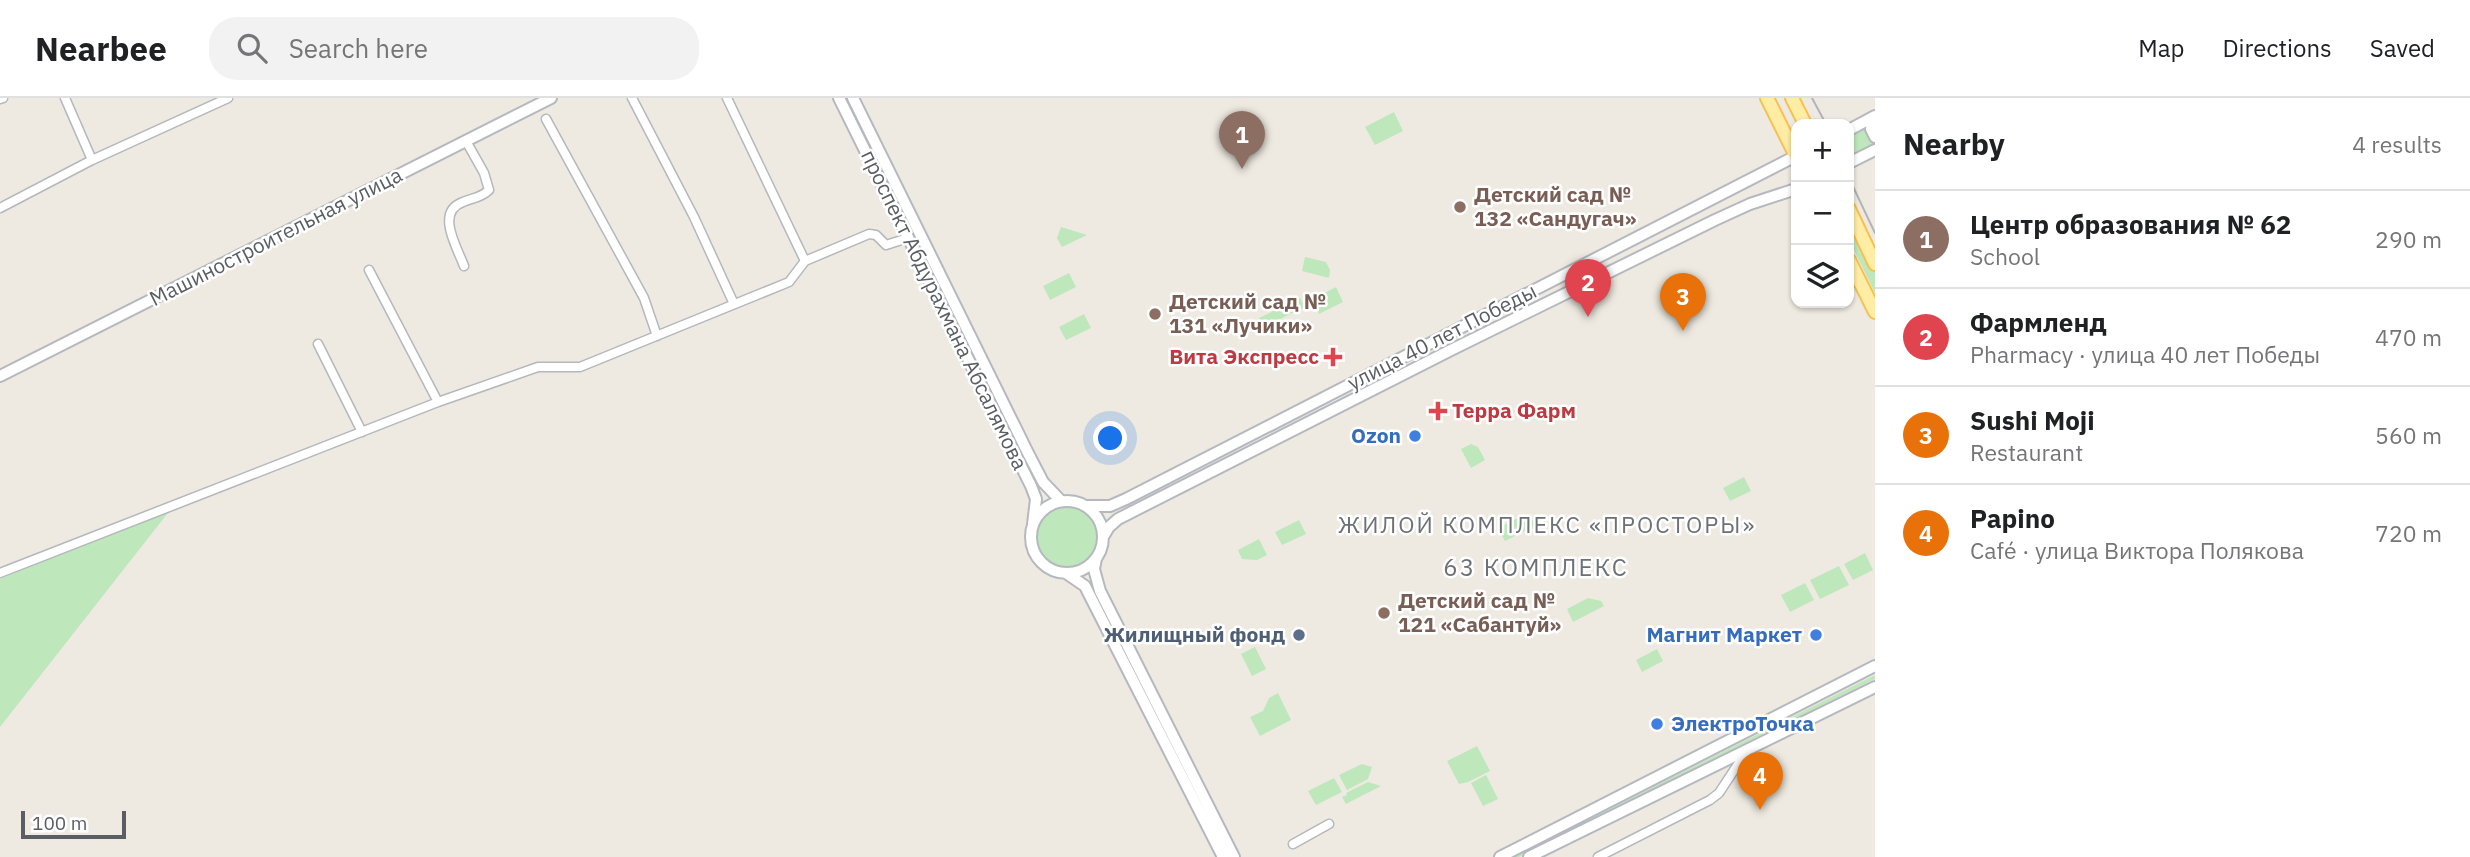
<!DOCTYPE html>
<html lang="en">
<head>
<meta charset="utf-8">
<style>
  :root { --surface:#fff; --page:#f2f2f2; --text:#202124; --muted:#757577; --line:#e0e0e0; --accent:#b45309 }
  body { margin:0; font-family:"IBM Plex Sans",sans-serif; background:var(--page); color:var(--text) }
  .controls { position:absolute; right:21px; top:21px; display:grid; overflow:hidden; border-radius:14px; box-shadow:0 2px 5px #0004 }
  .controls button { width:63px; height:63px; display:grid; place-items:center; padding:0; border:0; border-bottom:2px solid var(--line); background:var(--surface); color:var(--text); font:35px sans-serif }
  .scale { position:absolute; left:21px; bottom:18px; width:105px; box-sizing:border-box; padding-left:7px; border:4px solid #5a5e63; border-top:0; font-size:19px; line-height:24px; white-space:nowrap; color:#5a5e63; -webkit-text-stroke:5px #fff; paint-order:stroke }
  .you { position:absolute; left:1111px; top:341px; width:24px; height:24px; margin:-18px; border:5px solid #fff; border-radius:50%; background:#1a73e8; box-shadow:0 0 0 10px #1a73e833 }
  .badge { display:grid; place-items:center; width:46px; height:46px; border-radius:50%; background:var(--accent); color:#fff; font-size:23px; font-weight:700 }
  .pin { position:absolute; translate:-50% -58px; filter:drop-shadow(0 2px 4px #0008) }
  .pin::after { content:''; position:absolute; top:37px; width:24px; height:21px; background:inherit; clip-path:polygon(0 0,100% 0,50% 100%) }
  .list { margin:0; padding:0; list-style:none }
  h2 { display:flex; justify-content:space-between; align-items:center; height:91px; margin:0; padding:0 28px; font-size:30px }
  h2 small { font-size:23px; font-weight:400; color:var(--muted) }
  .list li { display:grid; grid-template-columns:46px 1fr auto; gap:21px; align-items:center; box-sizing:border-box; height:98px; padding:0 28px; border-top:2px solid var(--line) }
  .list b { display:block; font-size:26px; white-space:nowrap }
  .list p { margin:0; font-size:23px; white-space:nowrap; color:var(--muted) }
  .list em { font-size:23px; font-style:normal; color:var(--muted) }
  .icon { flex:none; width:38px; height:38px; fill:none; stroke:currentColor; stroke-width:2; stroke-linecap:round; stroke-linejoin:round }
  .map { position:relative; flex:none; width:1875px; height:759px; overflow:hidden }
  header { display:flex; align-items:center; gap:42px; box-sizing:border-box; height:98px; padding:0 35px; background:var(--surface); border-bottom:2px solid var(--line) }
  header strong { font-size:33px }
  nav { display:flex; gap:38px; margin-inline-start:auto; font-size:24px }
  .search { width:490px; height:63px; background:var(--page); display:flex; align-items:center; gap:18px; box-sizing:border-box; padding:0 24px; border-radius:28px; color:var(--muted); font-size:26px }
  main { display:flex }
  aside { flex:1; background:var(--surface) }
  .map>svg:first-child { display:block }
  .green { fill:#bee7bc }
  .lines { fill:none; stroke-linecap:round; stroke-linejoin:round }
  .street-casing { stroke:#b4b8bd; stroke-width:11 }
  .secondary-casing { stroke:#b5b9bf; stroke-width:14 }
  .primary-casing { stroke:#f8c04f; stroke-width:16 }
  .street { stroke:#fff; stroke-width:8 }
  .secondary { stroke:#fff; stroke-width:10 }
  .primary { stroke:#ffeca5; stroke-width:12 }
  .tram { stroke:#b3b4b4; stroke-width:2 }
  .education-dot { fill:#8d6e63; stroke:#fff; stroke-width:2.5 }
  .health-dot { fill:#e0444e; stroke:#fff; stroke-width:2.5 }
  .shop-dot { fill:#3f7fe0; stroke:#fff; stroke-width:2.5 }
  .service-dot { fill:#5c6f8a; stroke:#fff; stroke-width:2.5 }
  .labels { text-anchor:middle; stroke-width:5; stroke-linejoin:round; paint-order:stroke }
  .education-label { font-size:21px; font-weight:bold; fill:#785e54; stroke:#fff; text-anchor:start }
  .street-label { font-size:21px; fill:#5a5e63; stroke:#fff }
  .health-label { font-size:21px; font-weight:bold; fill:#be3a42; stroke:#fff; text-anchor:end }
  .shop-label { font-size:21px; font-weight:bold; fill:#366cbe; stroke:#fff; text-anchor:end }
  .service-label { font-size:21px; font-weight:bold; fill:#4e5e75; stroke:#fff; text-anchor:end }
  .neighbourhood-label { font-size:23px; letter-spacing:2px; fill:#6b7175; stroke:#fff }
  .quarter-label { font-size:24px; letter-spacing:2px; fill:#6b7175; stroke:#fff }
</style>
</head>
<body>
<header>
<strong>Nearbee</strong>
<div class="search"><svg class="icon" aria-label="search" viewBox="0 0 24 24"><circle cx="10" cy="10" r="6"/><path d="M15 15l6 6"/></svg>Search here</div>
<nav><a>Map</a><a>Directions</a><a>Saved</a></nav>
</header>
<main>
<div class="map">
<svg width="1875" height="759" viewBox="0 0 1875 759">
  <rect width="100%" height="100%" fill="#eeeae1"/>
  <!-- green -->
  <path class="green" d="M1394,14L1403,33L1375,47L1365,29Z
    M1867,28L1866,37L1875,47L1849,60V37Z
    M1849,121L1875,173V195L1849,142Z
    M1061,129L1087,137L1062,149L1057,140Z
    M1305,159L1326,164L1330,172L1329,180L1302,173Z
    M1069,175L1076,189L1050,202L1043,188Z
    M1336,189L1343,204L1319,216L1311,202Z
    M1300,200L1305,209L1264,229L1259,220Z
    M1084,216L1091,230L1066,242L1059,229Z
    M1471,346L1478,349L1485,362L1471,370L1461,351Z
    M1744,379L1751,393L1730,403L1723,390Z
    M1035 439a31 31 0 1 1 62 0a31 31 0 1 1-62 0Z
    M171,411L0,629V481Z
    M1524,417L1539,426L1505,443L1498,430Z
    M1299,422L1306,436L1282,447L1275,434Z
    M1259,441L1267,457L1257,462L1242,461L1238,452Z
    M1865,455L1873,472L1853,482L1844,466Z
    M1839,468L1849,487L1820,501L1810,482Z
    M1805,485L1814,502L1790,514L1781,497Z
    M1588,500L1601,503L1604,508L1573,524L1567,511Z
    M1255,549L1266,571L1252,578L1241,556Z
    M1657,551L1663,563L1642,574L1636,562Z
    M1875,577V581L1519,759H1514Z
    M1278,595L1291,622L1260,638L1250,619L1263,613L1269,600Z
    M1477,648L1490,673L1468,684L1459,686L1447,663Z
    M1362,666L1372,669L1368,681L1347,692L1339,677Z
    M1486,677L1498,701L1483,708L1471,685Z
    M1334,680L1342,694L1316,707L1308,693Z
    M1368,684L1381,688L1346,706L1342,699L1347,697L1346,695Z"/>
  <g class="lines">
    <defs>
      <path id="street" d="M65,0L92,62
        M632,0L694,119L734,206
        M727,0L805,163
        M0,1L3,0
        M546,21L644,200L657,238
        M0,110L92,62L228,0
        M464,168C457,149 435,114 463,104C472,100 481,100 489,92L484,75L466,43
        M369,172L438,304
        M318,246L362,334
        M0,475L438,304L538,269H580L789,184L805,163L869,136L876,137L886,147L908,140
        M1293,746L1329,726
        M1598,759L1710,702L1719,695L1748,651"/>
      <path id="secondary" d="M839,0L1031,388L1036,401L1033,426
        M853,0L1028,355L1043,384L1061,403
        M1874,19L1871,31L1875,39
        M1849,32L1875,18
        M1849,65L1875,52
        M0,278L551,0
        M1031 439a36 36 0 1 1 72 0a36 36 0 1 1-72 0Z
        M1086,408H1110L1126,401L1796,58
        M1103,439L1109,429L1118,421L1451,252L1715,122L1750,106L1796,91
        M1096,460L1094,471L1100,493L1234,759
        M1066,475L1085,488L1090,498L1223,759
        M1500,759L1875,568
        M1529,759L1875,589"/>
      <path id="primary" d="M1767,0L1796,58
        M1792,0L1805,26
        M1849,111L1875,166
        M1849,162L1875,214"/>
    </defs>
    <!-- street casing -->
    <use href="#street" class="street-casing"/>
    <!-- secondary casing -->
    <use href="#secondary" class="secondary-casing"/>
    <!-- primary casing -->
    <use href="#primary" class="primary-casing"/>
    <!-- street -->
    <use href="#street" class="street"/>
    <!-- secondary -->
    <use href="#secondary" class="secondary"/>
    <!-- primary -->
    <use href="#primary" class="primary"/>
    <!-- tram -->
    <path class="tram" d="M1812,0L1826,26
      M1849,80L1875,135"/>
  </g>
  <!-- markers -->
  <g class="education-dot">
    <circle cx="1460" cy="109" r="7"/>
    <circle cx="1155" cy="216" r="7"/>
    <circle cx="1384" cy="515" r="7"/>
  </g>
  <g class="health-dot">
    <path d="M1329.5 248.5h7v7h7v7h-7v7h-7v-7h-7v-7h7z"/>
    <path d="M1434.5 302.5h7v7h7v7h-7v7h-7v-7h-7v-7h7z"/>
  </g>
  <g class="shop-dot">
    <circle cx="1415" cy="338" r="7"/>
    <circle cx="1816" cy="537" r="7"/>
    <circle cx="1657" cy="626" r="7"/>
  </g>
  <circle class="service-dot" cx="1299" cy="537" r="7"/>
  <g class="labels">
    <!-- education labels -->
    <g class="education-label">
      <text x="1474" y="104">Детский сад №<tspan x="1474" dy="24">132 «Сандугач»</tspan></text>
      <text x="1169" y="211">Детский сад №<tspan x="1169" dy="24">131 «Лучики»</tspan></text>
      <text x="1398" y="510">Детский сад №<tspan x="1398" dy="24">121 «Сабантуй»</tspan></text>
    </g>
    <!-- street labels -->
    <g class="street-label">
      <text transform="translate(276 139) rotate(-27)" y="7">Машиностроительная улица</text>
      <text transform="translate(944 212) rotate(64)" y="7">проспект Абдурахмана Абсалямова</text>
      <text transform="translate(1442 239) rotate(-27)" y="7">улица 40 лет Победы</text>
    </g>
    <!-- health labels -->
    <g class="health-label">
      <text x="1319" y="266">Вита Экспресс</text>
      <text x="1452" y="320" text-anchor="start">Терра Фарм</text>
    </g>
    <!-- shop labels -->
    <g class="shop-label">
      <text x="1401" y="345">Ozon</text>
      <text x="1802" y="544">Магнит Маркет</text>
      <text x="1671" y="633" text-anchor="start">ЭлектроТочка</text>
    </g>
    <!-- service labels -->
    <g class="service-label">
      <text x="1285" y="544">Жилищный фонд</text>
    </g>
    <!-- neighbourhood labels -->
    <g class="neighbourhood-label">
      <text x="1547" y="435">ЖИЛОЙ КОМПЛЕКС «ПРОСТОРЫ»</text>
    </g>
    <!-- quarter labels -->
    <g class="quarter-label">
      <text x="1536" y="478">63 КОМПЛЕКС</text>
    </g>
  </g>
</svg>
<div class="controls">
<button>+</button>
<button>−</button>
<button><svg class="icon" aria-label="layers" viewBox="0 0 24 24"><path d="M12 4l9 5-9 5-9-5zM3 14l9 5 9-5"/></svg></button>
</div>
<div class="scale">100 m</div>
<div class="you"></div>
<div class="pin badge" style="left:1242px;top:71px;background:#8d6e63">1</div>
<div class="pin badge" style="left:1588px;top:219px;background:#e0444e">2</div>
<div class="pin badge" style="left:1683px;top:233px;background:#e8710a">3</div>
<div class="pin badge" style="left:1760px;top:712px;background:#e8710a">4</div>
</div>
<aside>
<h2>Nearby<small>4 results</small></h2>
<ul class="list">
<li><span class="badge" style="background:#8d6e63">1</span><div><b>Центр образования № 62</b><p>School</p></div><em>290 m</em></li>
<li><span class="badge" style="background:#e0444e">2</span><div><b>Фармленд</b><p>Pharmacy · улица 40 лет Победы</p></div><em>470 m</em></li>
<li><span class="badge" style="background:#e8710a">3</span><div><b>Sushi Moji</b><p>Restaurant</p></div><em>560 m</em></li>
<li><span class="badge" style="background:#e8710a">4</span><div><b>Papino</b><p>Café · улица Виктора Полякова</p></div><em>720 m</em></li>
</ul>
</aside>
</main>
</body>
</html>
